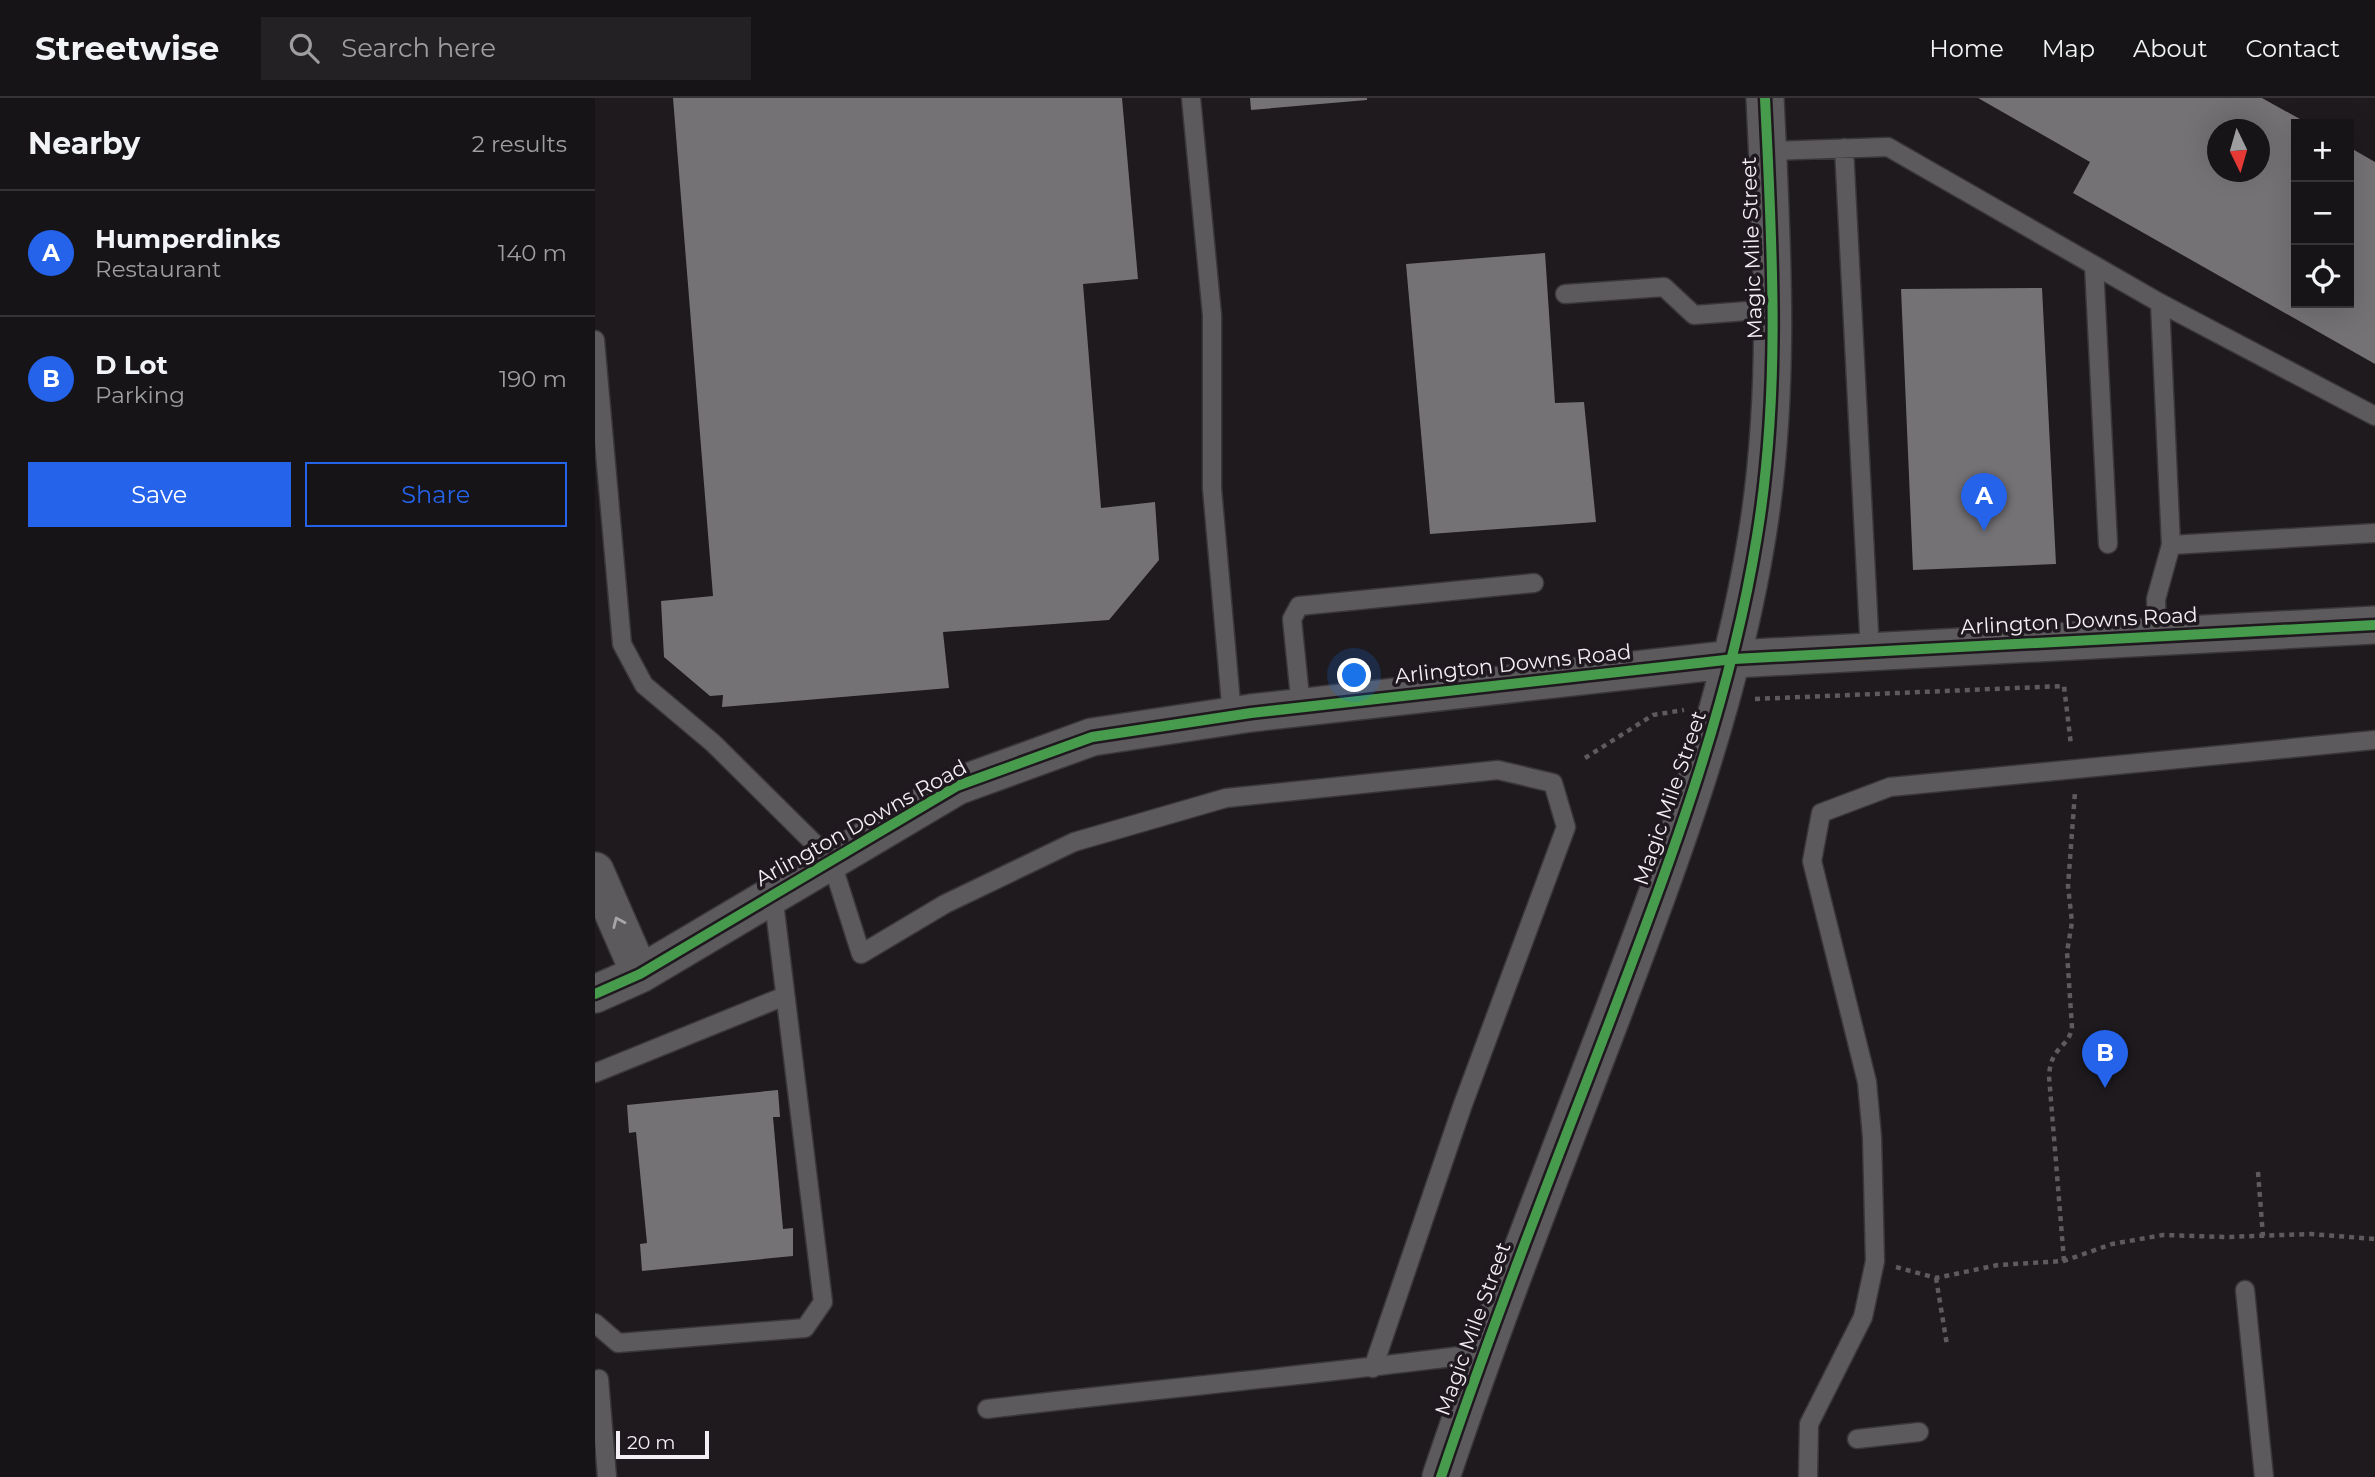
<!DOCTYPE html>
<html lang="en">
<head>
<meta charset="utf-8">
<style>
  :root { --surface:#161416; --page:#232123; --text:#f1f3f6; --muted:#9e9ea1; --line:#353335; --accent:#2563eb }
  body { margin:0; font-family:Montserrat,sans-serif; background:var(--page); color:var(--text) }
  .controls { position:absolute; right:21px; top:21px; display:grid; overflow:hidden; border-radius:0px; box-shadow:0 7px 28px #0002 }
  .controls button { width:63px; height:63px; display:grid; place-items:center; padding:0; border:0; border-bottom:2px solid var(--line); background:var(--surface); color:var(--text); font:35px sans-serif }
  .compass { position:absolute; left:1612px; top:21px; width:63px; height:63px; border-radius:50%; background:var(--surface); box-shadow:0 7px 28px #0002; rotate:175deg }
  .scale { position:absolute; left:21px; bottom:18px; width:93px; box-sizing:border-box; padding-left:7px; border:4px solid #f3eff4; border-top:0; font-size:19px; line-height:24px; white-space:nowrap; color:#f3eff4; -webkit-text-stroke:5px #1f191f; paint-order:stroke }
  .you { position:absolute; left:760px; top:578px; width:24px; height:24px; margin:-18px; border:5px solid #fff; border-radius:50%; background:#1a73e8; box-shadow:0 0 0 10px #1a73e833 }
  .badge { display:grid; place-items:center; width:46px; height:46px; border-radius:50%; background:var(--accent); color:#fff; font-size:23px; font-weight:700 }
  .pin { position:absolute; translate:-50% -58px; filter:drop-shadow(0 2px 4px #0008) }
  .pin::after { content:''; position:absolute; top:37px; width:24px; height:21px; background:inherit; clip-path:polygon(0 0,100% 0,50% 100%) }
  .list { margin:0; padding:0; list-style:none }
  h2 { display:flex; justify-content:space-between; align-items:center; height:91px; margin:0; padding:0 28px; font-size:30px }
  h2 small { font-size:23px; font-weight:400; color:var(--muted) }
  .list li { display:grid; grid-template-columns:46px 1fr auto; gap:21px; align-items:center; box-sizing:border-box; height:126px; padding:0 28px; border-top:2px solid var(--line) }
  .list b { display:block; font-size:26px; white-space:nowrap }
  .list p { margin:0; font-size:23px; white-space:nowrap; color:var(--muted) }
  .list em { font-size:23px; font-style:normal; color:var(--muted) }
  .actions { display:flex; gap:14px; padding:21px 28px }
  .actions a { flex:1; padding:16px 0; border:2px solid var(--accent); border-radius:0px; text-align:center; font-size:24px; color:var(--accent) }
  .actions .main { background:var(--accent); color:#fff }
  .icon { flex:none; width:38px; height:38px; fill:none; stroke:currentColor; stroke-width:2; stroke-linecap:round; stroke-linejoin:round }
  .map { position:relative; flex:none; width:1780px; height:1379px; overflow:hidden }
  header { display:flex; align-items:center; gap:42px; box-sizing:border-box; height:98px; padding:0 35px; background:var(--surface); border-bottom:2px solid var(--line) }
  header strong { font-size:33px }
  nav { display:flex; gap:38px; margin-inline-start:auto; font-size:24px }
  .search { width:490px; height:63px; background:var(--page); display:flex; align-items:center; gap:18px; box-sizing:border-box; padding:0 24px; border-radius:0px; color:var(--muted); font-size:26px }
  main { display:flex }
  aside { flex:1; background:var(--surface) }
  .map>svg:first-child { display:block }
  .building { fill:#757275; fill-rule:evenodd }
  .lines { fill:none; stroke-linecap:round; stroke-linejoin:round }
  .service-casing { stroke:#3a373b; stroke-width:21 }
  .minor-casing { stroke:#3a373b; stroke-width:40 }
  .path { stroke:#5d5b5e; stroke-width:4.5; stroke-dasharray:5 5; stroke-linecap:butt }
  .service { stroke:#5c5a5c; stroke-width:18 }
  .minor { stroke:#5c5a5c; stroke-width:37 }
  .cycleway-casing { stroke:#1f191f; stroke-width:15 }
  .cycleway { stroke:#469c4c; stroke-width:10 }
  .oneway { stroke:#a8a4a8 }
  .labels { text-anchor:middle; stroke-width:7; stroke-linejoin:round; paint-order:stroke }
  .street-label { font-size:21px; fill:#f3eff4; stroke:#1f191f }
</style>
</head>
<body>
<header>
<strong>Streetwise</strong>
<div class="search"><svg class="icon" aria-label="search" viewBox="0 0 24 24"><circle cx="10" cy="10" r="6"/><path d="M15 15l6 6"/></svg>Search here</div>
<nav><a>Home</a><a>Map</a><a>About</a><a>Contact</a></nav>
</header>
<main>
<aside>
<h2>Nearby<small>2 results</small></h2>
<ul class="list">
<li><span class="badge">A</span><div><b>Humperdinks</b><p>Restaurant</p></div><em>140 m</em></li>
<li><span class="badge">B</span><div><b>D Lot</b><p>Parking</p></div><em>190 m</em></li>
</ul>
<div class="actions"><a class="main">Save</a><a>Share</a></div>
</aside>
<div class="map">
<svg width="1780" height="1379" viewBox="0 0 1780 1379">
  <rect width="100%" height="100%" fill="#1e1a1e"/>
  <!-- building -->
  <path class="building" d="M78,0H527L543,181L488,186L506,410L560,404L564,462L514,522L348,534L354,590L127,609L128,597L115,598L69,559L66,503L118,498Z
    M655,0H772V2L656,12Z
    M1383,0H1667L1714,26H1701V205H1754V49L1780,64V266L1478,95L1495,64ZM1622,32H1664V74H1622Z
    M950,155L960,305L989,304L1001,424L835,436L811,166Z
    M1447,190L1461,466L1318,472L1306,191Z
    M183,992L185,1019H178L188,1131L198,1130V1158L47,1173L45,1146L52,1145L41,1034L34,1035L32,1007Z"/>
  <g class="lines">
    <defs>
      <path id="service" d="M596,0L617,217V390L637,617
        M1249,50L1275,554
        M1173,53L1293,49L1565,205L1780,318
        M1499,167L1513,446
        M970,196L1069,189L1099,217L1179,211
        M0,242L27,546L49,587L118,645L236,762L266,856L350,806L479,744L631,700L903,672L958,685L971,729L867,1009L778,1270
        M1576,447L1780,435
        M1562,538L1561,501L1576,447L1565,205
        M706,609L697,521L704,508L939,485
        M0,975L190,898
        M1650,1192L1669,1379
        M0,1225L23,1245L210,1230L228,1204L178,796
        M4,1281L12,1379
        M392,1311C557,1291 723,1277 888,1255
        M1262,1341L1324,1334
        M1213,1379L1214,1326L1268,1219L1280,1163L1277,1039L1272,984L1217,763L1226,715L1295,689L1780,642"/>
      <path id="minor" d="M0,773L45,876
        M0,896L45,876L362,688L497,639L656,615L1139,561L1780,527
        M846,1379C898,1224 958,1072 1016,920C1076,761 1135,606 1162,438C1186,292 1177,147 1170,0"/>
    </defs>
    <!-- service casing -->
    <use href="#service" class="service-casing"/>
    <!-- minor casing -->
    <use href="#minor" class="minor-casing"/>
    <!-- path -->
    <path class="path" d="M1160,601L1469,588L1476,647
      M990,660L1058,617L1089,612
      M1663,1074L1668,1138
      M1469,1163L1454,978C1456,947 1473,951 1477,930L1472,854L1477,824L1473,788L1480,694
      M1301,1169L1341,1180L1403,1167L1469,1163L1517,1146L1568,1137L1631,1139L1716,1136L1780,1141
      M1341,1180L1352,1247"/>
    <!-- service -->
    <use href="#service" class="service"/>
    <!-- minor -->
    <use href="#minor" class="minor"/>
    <defs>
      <path id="cycleway" d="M0,896L45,876L362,688L497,639L656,615L1139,561L1780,527
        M846,1379C898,1224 958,1072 1016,920C1076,761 1135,606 1162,438C1186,292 1177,147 1170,0"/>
    </defs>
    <!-- cycleway casing -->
    <use href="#cycleway" class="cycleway-casing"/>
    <!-- cycleway -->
    <use href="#cycleway" class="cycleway"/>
  </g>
  <!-- one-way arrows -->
  <defs><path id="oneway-chevron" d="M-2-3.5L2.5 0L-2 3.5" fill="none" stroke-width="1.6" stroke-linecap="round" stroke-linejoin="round" transform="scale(1.75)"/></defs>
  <use class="oneway" href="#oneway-chevron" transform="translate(23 824) rotate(-114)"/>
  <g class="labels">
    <!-- street labels -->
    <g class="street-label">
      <text transform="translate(1157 150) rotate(-92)" y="7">Magic Mile Street</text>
      <text transform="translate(1484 523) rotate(-3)" y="7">Arlington Downs Road</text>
      <text transform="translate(918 566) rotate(-6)" y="7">Arlington Downs Road</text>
      <text transform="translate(1075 700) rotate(-71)" y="7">Magic Mile Street</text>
      <text transform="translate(266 725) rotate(-29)" y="7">Arlington Downs Road</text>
      <text transform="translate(878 1231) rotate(-70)" y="7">Magic Mile Street</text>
    </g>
  </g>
</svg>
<div class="controls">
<button>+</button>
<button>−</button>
<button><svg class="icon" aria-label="locate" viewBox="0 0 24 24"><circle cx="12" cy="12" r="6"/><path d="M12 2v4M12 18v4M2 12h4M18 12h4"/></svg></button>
</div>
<svg class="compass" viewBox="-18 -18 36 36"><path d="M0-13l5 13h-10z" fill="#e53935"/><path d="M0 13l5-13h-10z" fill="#9e9ea1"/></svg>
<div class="scale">20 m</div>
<div class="you"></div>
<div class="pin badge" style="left:1389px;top:433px">A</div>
<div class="pin badge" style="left:1510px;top:990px">B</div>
</div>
</main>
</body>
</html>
